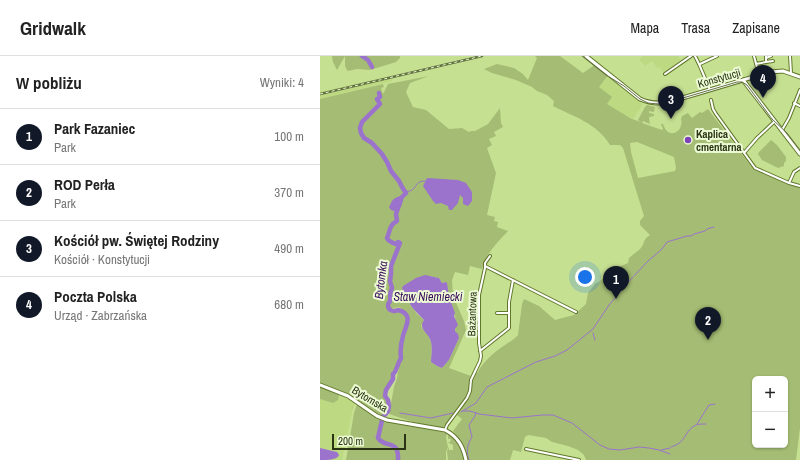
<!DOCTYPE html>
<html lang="pl">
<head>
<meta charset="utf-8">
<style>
  :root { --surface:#fff; --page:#f2f2f2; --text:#222; --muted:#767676; --line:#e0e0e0; --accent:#111827 }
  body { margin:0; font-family:"Archivo Narrow",sans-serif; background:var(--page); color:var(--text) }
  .controls { position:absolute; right:12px; bottom:12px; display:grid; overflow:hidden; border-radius:6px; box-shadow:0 1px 3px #0004 }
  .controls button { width:36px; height:36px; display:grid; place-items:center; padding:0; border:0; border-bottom:1px solid var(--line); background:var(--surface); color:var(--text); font:20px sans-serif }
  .scale { position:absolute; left:12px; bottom:10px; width:74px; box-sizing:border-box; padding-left:4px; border:2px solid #2a3414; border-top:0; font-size:11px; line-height:14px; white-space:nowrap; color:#2a3414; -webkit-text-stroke:3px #edfbd5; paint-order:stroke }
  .you { position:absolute; left:265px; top:221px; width:14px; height:14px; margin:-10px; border:3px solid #fff; border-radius:50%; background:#1a73e8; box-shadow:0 0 0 6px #1a73e833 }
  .badge { display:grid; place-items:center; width:26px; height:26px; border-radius:50%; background:var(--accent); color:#fff; font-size:13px; font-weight:700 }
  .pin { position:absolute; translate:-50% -33px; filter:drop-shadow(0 1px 2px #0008) }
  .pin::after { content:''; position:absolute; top:21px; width:14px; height:12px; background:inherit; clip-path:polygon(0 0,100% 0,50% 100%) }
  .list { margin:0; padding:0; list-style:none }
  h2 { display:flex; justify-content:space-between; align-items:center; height:52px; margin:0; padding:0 16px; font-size:17px }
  h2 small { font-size:13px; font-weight:400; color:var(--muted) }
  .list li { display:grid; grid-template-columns:26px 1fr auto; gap:12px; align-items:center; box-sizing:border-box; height:56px; padding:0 16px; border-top:1px solid var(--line) }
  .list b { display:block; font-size:15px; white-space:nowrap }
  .list p { margin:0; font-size:13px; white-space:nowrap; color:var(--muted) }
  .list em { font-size:13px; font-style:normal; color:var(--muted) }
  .map { position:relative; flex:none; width:480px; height:404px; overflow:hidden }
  header { display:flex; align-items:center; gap:24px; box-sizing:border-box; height:56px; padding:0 20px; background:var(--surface); border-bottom:1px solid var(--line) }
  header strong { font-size:19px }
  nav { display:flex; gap:22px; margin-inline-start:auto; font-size:14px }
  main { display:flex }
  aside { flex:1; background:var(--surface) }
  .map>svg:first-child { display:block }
  .built { fill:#bdda83 }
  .green { fill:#a4bc73; fill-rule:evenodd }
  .water { fill:#9b73cc }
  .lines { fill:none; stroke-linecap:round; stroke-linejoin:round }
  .stream { stroke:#9b73cc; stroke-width:1 }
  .river { stroke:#9b73cc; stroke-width:4.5 }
  .street-casing { stroke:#61782b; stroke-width:4 }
  .secondary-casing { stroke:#61782b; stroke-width:5 }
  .street { stroke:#fff; stroke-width:2 }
  .secondary { stroke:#fff; stroke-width:3 }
  .tram { stroke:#627241; stroke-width:1 }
  .rail-casing { stroke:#627241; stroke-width:2.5 }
  .rail { stroke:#edfbd5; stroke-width:1; stroke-dasharray:3; stroke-linecap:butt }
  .poi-dot { fill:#7d42b8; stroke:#edfbd5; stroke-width:1.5 }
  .labels { text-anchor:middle; stroke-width:4; stroke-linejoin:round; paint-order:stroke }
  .street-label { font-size:11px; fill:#2a3414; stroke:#edfbd5 }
  .poi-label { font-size:11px; font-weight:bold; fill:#2a3414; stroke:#edfbd5; text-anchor:start }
  .water-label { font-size:12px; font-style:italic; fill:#380a5c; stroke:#edfbd5 }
</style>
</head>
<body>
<header>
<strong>Gridwalk</strong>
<nav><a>Mapa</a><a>Trasa</a><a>Zapisane</a></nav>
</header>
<main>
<aside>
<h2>W pobliżu<small>Wyniki: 4</small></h2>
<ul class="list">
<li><span class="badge">1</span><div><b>Park Fazaniec</b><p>Park</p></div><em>100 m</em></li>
<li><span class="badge">2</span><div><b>ROD Perła</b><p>Park</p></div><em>370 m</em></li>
<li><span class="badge">3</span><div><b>Kościół pw. Świętej Rodziny</b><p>Kościół · Konstytucji</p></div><em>490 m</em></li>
<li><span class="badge">4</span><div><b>Poczta Polska</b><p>Urząd · Zabrzańska</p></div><em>680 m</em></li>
</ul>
</aside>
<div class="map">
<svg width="480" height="404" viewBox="0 0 480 404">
  <rect width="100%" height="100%" fill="#c6e092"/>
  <!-- built -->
  <path class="built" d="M323,0H358L361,4L343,16L339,11L337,12L332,5L325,10L319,3Z
    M71,20L72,25L0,43V36Z
    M287,20L323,48L313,63L297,54L273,39Z
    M19,338L25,341L32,345L34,347L22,404H0V343L13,347Z"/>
  <!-- green -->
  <path class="green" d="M12,0H80V2L76,6L50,14L37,13L28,15L27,14L25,10V0L17,14L13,6Z
    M215,0H240L263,17L276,8L289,18L279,31L292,41L287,48L312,63L321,66L318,64L325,51L327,49L335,51L334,56L329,55V57L334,58V60L329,61L330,68L323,65L322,67L342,74L343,73L341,68H343C344,70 345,73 346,74C352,82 364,74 361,63L362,60L368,57L372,62L380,56L382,57L388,53L433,113L463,126L480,132V372L476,404H266L264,399L258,394L248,390L232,386L226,382L208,379L205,381L201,396L193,394L190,404H148C145,391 141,385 133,375L142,363L137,359L138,357L136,355C133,359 126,370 122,372C116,374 78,361 69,358L74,331L77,322L83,287L88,270L89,259L79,251L68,253L70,256L73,257C80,256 79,255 86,259C89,266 85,271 83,278C81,286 80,295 81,302L79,305C77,311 74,317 72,323C70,327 66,329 65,334C62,345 75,346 63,361L56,358L48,351L27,338L0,328V43L63,28L64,31L61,32L63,38L68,28L109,20L90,27L86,36L93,51L106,54L129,73L142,72L149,76L151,75H155L168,68L180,52L181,67L183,71L174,76L176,80L169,83L172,89L167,92L176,117L167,159L175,161L174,165L178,166L177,171L188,175C178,186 166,197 162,213L150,210L148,219L135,216L132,224L133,240L144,265L146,274L129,312L151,320L153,315L157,317C163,306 174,296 185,289C189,286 195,283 198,279L202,248L204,243L219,250L235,264L254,259L266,248L268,237L276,227L279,226L292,214L308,207L309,202C312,199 317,196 320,193C325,188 322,184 330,179L320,169V165L324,160L303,92L300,89H290C277,67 254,61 233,50L234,45L227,39L217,35L212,31L196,24L172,17L164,13L177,8L194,12L203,18L208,24L217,2ZM317,86L354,101L356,112L355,115L318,122L311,96L310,87ZM109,220L119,222L122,227L126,226L129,240L131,243C131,248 133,251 134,256C136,261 136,270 135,275L139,282L129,304L122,312L117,310L111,306C110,297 114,289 109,281C107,277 103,274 101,270L104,264L97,258L88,246V242L86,241L83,230L91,226ZM435,323H465V389H435Z
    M451,84L457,89L466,101V105L464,107V110L458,112L442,104L438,98L439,96Z
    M0,331L24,339L34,345L33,352L32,353L34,347C30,342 25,340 19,338L18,344L13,347L0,343Z
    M37,348L62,363L58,378L55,379V381H57C60,394 78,381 77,404H26L34,357Z
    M63,364L127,377L126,382L128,391L126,396V404H79C80,382 68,392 59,382Z
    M128,377L140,388L146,404H128L127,395L129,391V394H133V389L129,387L128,386H130L131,383H128Z"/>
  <!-- water -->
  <path class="water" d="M107,122L138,124L146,127L152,136V145L148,150L143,148V142L140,139L138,147L132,154H129L128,150L121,147L116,148L113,145L103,130Z
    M85,136H87C83,142 84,142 82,148C81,153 78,153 78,158L76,156V154L74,155L71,154L69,151C71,148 71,145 74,143C78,140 81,141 85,136Z
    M105,219L119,222L122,227L126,226L127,227L129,240L132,244L131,246L135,257L134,260L138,269L135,273V275L138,278L139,282L129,304L122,312L117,310L111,306C111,299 113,290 110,283C107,276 98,272 104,264C98,257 89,251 88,242L86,241L82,232L83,230L96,222Z
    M0,392L17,396L19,399C17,404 7,404 0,404Z"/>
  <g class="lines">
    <!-- stream -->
    <path class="stream" d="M86,136C88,135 91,135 92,134C98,129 96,125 105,125
      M314,220L328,205L334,200L342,193L347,186L367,180H371L374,178L385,175L387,173L394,171
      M273,277L275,284
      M143,355H150L159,358L192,362L222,359H233L252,367L280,389L289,393L300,394L319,391L329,392L339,394L350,398
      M141,356L156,347L167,331L216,306L235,300L247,294L273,273L289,249L313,221
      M80,357L111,362L133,357
      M377,368L389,349L395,348
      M55,380H58
      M351,391C367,387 364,374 376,369C379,368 382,368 386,368
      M341,394L350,392
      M149,404C146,396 147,389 152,381L149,369L155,360L156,357"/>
    <!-- river -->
    <path class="river" d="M42,0L48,4L52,11
      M59,37L60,41L57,43L60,48L42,66L40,72L41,77L44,82L52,87L62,98L67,106L71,115L79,125L82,131L86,137L83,140
      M63,361L68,355L69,350L68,344L65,340L66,334L73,323V318L75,316L79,306L81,302C80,295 81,287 83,280C86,269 94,258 78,254C74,256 68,255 68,249C68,248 69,247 70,245C71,239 69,238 72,232L70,225L71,218V210L80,187L78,186L76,188C73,187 68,185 67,182C70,176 69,169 77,165L76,158L78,152
      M62,364L58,382C65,393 79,382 78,404"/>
    <defs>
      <path id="street" d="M375,0L379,8L390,34
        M434,0L439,19
        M446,0V2L451,0
        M470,0L471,17
        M446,6L453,5
        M380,8L397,0
        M436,8L446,6V2
        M345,18L371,0
        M391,44L393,53L396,58L435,112L469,127L480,130
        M474,47L480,50
        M462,74L469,62L480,34
        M424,97L437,82L455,65
        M469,127L474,116L480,112
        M165,210L256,256
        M177,257H189
        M160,295L189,272V246L193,224
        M125,374L127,369L147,342L150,335L151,324L160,305L161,300L159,287V239L165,212V207L170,200
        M206,393L259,404"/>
      <path id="secondary" d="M266,0L320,43C329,47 339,48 349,46L450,16L463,15L480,21
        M423,24L480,98
        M0,329L28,340L57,360L67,364L125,374C138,381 143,390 146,404"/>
    </defs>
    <!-- street casing -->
    <use href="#street" class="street-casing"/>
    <!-- secondary casing -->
    <use href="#secondary" class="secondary-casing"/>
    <!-- street -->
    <use href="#street" class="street"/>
    <!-- secondary -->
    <use href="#secondary" class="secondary"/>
    <!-- tram -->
    <path class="tram" d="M262,0L286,19L304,30L320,43L328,47L338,48L346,47L417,26H422L427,29L452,63L467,77L480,94"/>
    <defs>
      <path id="rail" d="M0,38L162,0"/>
    </defs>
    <!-- rail casing -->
    <use href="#rail" class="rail-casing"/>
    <!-- rail -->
    <use href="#rail" class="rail"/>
  </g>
  <!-- markers -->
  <circle class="poi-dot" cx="368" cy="84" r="4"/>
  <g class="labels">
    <!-- street labels -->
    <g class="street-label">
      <text transform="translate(399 22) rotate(-16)" y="4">Konstytucji</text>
      <text transform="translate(152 258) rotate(-88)" y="4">Bażantowa</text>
      <text transform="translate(50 343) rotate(31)" y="4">Bytomska</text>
    </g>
    <!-- poi labels -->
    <g class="poi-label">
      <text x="376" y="82">Kaplica<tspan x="376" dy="13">cmentarna</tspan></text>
    </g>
    <!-- water labels -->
    <g class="water-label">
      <text transform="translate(61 224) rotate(-83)" y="4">Bytomka</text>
      <text x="108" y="245">Staw Niemiecki</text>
    </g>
  </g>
</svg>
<div class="controls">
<button>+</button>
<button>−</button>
</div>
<div class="scale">200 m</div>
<div class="you"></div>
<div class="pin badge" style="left:296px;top:243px">1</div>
<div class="pin badge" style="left:388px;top:284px">2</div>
<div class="pin badge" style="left:351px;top:63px">3</div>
<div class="pin badge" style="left:443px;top:42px">4</div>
</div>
</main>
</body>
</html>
